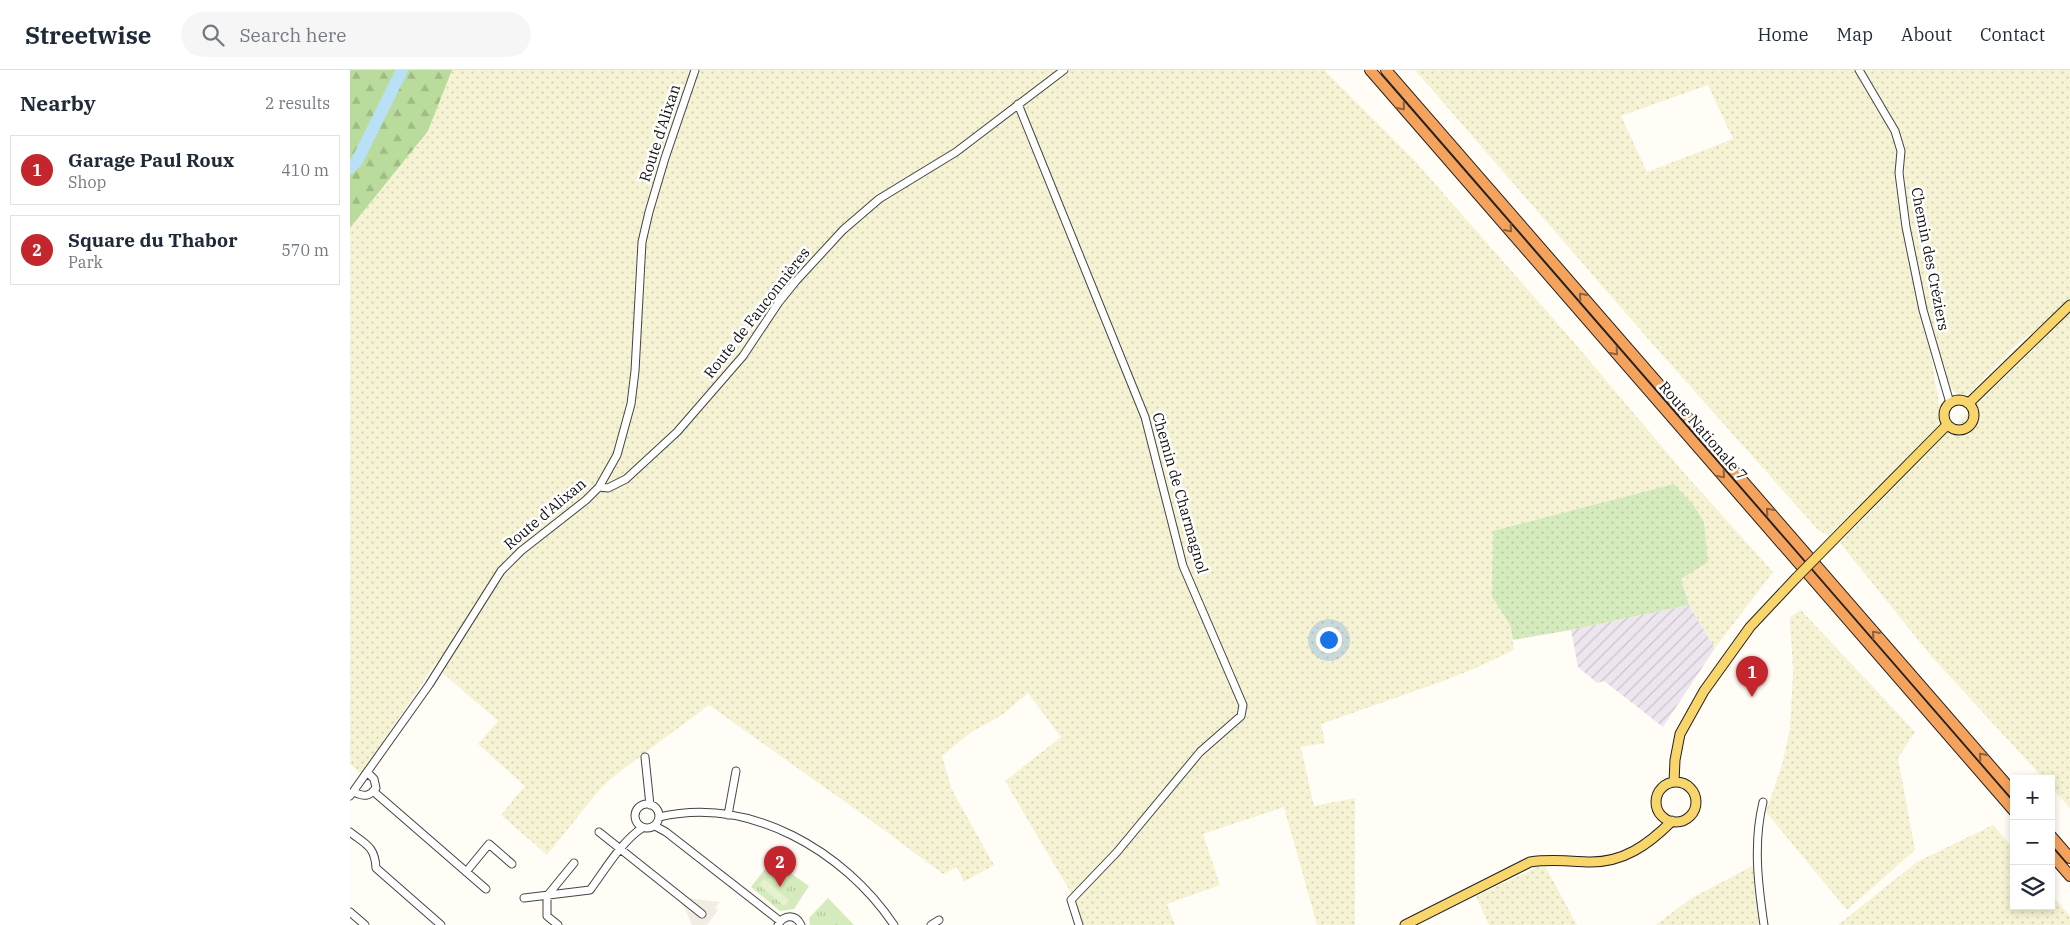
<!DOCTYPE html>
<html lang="en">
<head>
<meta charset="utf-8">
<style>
  :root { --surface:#fff; --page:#f6f6f7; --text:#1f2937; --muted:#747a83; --line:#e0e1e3; --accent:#c4262e }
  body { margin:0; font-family:"IBM Plex Serif",serif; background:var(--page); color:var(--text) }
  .controls { position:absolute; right:15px; bottom:15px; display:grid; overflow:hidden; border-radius:0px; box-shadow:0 2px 8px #0003 }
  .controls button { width:45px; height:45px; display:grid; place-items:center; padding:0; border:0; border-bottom:1px solid var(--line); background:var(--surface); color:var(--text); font:25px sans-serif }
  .you { position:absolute; left:978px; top:569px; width:18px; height:18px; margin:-12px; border:4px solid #fff; border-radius:50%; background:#1a73e8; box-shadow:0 0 0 8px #1a73e833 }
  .badge { display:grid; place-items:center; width:32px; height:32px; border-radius:50%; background:var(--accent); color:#fff; font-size:16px; font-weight:700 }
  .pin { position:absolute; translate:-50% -41px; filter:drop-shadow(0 1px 2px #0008) }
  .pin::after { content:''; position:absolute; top:26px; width:18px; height:15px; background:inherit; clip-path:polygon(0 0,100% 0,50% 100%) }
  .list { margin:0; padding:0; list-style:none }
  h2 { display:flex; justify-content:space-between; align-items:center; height:65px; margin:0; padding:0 20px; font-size:21px }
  h2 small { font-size:16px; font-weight:400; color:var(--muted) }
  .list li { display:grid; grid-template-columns:32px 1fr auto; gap:15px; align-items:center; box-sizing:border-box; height:70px; margin:0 10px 10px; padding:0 10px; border:1px solid var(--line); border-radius:0px }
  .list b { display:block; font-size:19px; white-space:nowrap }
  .list p { margin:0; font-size:16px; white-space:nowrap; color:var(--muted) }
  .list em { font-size:16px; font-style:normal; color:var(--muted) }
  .icon { flex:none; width:28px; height:28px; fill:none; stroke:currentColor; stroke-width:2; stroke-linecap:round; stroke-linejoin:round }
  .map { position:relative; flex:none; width:1720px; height:855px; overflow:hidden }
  header { display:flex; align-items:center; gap:30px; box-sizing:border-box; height:70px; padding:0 25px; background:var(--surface); border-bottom:1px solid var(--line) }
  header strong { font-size:24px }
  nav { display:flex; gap:28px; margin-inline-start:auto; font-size:18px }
  .search { width:350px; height:45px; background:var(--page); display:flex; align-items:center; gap:12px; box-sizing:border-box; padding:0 18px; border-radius:28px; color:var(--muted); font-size:19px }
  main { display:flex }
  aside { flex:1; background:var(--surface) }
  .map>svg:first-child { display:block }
  .industrial { fill:url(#industrial-furrows) }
  .farmland { fill:url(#farmland-dots); fill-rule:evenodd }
  .grass { fill:url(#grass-dots) }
  .forest { fill:url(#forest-firs) }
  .park { fill:url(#park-tufts) }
  .pitch { fill:#e6f2cf }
  .plaza { fill:#f1ede2 }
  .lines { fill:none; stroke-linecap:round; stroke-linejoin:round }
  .river { stroke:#b9e0f7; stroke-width:12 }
  .minor-casing { stroke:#444; stroke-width:9 }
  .major-casing { stroke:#222; stroke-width:11 }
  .highway-casing { stroke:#222; stroke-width:12 }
  .minor { stroke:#fff; stroke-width:7 }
  .major { stroke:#f9d66b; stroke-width:9 }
  .highway { stroke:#f5a25d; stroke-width:10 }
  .major-bridge-casing { stroke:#222; stroke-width:11; stroke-linecap:butt }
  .major-bridge { stroke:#f9d66b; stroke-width:9 }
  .oneway { stroke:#8e613b }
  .labels { text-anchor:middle; stroke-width:5; stroke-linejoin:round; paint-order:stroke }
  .street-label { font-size:15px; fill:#111; stroke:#fff }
</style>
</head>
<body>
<header>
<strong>Streetwise</strong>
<div class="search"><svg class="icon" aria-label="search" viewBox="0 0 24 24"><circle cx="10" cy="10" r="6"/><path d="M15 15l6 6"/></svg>Search here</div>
<nav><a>Home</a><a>Map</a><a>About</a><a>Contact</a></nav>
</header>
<main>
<aside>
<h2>Nearby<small>2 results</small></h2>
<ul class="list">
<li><span class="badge">1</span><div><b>Garage Paul Roux</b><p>Shop</p></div><em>410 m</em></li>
<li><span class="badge">2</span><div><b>Square du Thabor</b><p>Park</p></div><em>570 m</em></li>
</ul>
</aside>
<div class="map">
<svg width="1720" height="855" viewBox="0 0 1720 855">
  <defs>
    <pattern id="industrial-furrows" width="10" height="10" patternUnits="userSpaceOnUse" patternTransform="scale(1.25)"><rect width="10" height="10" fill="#eee6ef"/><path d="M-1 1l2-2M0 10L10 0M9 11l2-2" fill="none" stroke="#cbc4cc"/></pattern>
    <pattern id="farmland-dots" width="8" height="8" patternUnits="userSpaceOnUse" patternTransform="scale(1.25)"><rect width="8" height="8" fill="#f6f3d4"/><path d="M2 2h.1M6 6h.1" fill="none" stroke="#d2cfb5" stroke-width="1.8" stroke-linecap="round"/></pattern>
    <pattern id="grass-dots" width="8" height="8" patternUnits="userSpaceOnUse" patternTransform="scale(1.25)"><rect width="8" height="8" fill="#d5ebbd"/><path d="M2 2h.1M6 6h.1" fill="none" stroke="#b6c8a1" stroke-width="1.8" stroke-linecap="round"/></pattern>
    <pattern id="forest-firs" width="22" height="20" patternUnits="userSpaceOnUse" patternTransform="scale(1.25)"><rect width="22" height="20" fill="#b9dc9c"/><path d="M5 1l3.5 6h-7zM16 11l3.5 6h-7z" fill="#9ebc85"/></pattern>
    <pattern id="park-tufts" width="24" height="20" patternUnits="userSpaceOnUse" patternTransform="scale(1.25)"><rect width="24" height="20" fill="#d5ebbd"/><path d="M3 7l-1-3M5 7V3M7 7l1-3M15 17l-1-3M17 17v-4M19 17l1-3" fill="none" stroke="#b6c8a1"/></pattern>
  </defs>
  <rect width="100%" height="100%" fill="#fffdf5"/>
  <!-- industrial -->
  <path class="industrial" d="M1339,535L1365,578L1313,657L1254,611L1247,613L1228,597L1221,560Z"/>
  <!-- farmland -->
  <path class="farmland" d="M102,0H974L1066,92L1228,277L1335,404L1423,502L1365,578L1339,535L1331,509L1142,527L1160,555L1164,580L1126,598L1088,613L971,654L975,673L951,677L964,736L1005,728V855H967L934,737L853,764L870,815L817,834L825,855H733L727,833L655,711L711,667L678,623L652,645L620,663L592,686L602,720L644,795L614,812L607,797L593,804L515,746L359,635L264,706L250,719L197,785L151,745L175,716L128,674L148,651L95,605L86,593L11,704L0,694V158L78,61Z
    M1065,0H1720V234L1665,276L1620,323L1614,325L1608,324L1601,319L1574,244L1592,352L1479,465L1469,461L1299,270ZM1358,15L1383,69L1297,102L1271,46Z
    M1720,235V738L1701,717V709H1694L1582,587L1490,473L1607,353L1682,281Z
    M1451,540L1565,662L1548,688L1565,780L1497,840L1416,742L1432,695L1440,659L1443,602L1440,547Z
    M1643,755L1664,779V836H1701V824L1720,846V855H1488L1567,792Z
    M1194,794L1227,855H1139L1126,826Z
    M1404,795L1411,855H1306L1340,829Z"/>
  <!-- grass -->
  <path class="grass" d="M1324,414L1342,433L1354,452L1358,492L1331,509L1339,535L1221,560L1163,570L1160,555L1142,527L1143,461Z"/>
  <!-- forest -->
  <path class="forest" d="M0,0H102L78,61L0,158Z"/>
  <!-- park -->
  <path class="park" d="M419,794L442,804L459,816L444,839L430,841L401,817Z
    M478,828L504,855H460L459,848Z"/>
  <!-- pitch -->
  <path class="pitch" d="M414,809L439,830L434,836L409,815Z"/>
  <!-- plaza -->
  <path class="plaza" d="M336,828L370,832L365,838L368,840L357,855H342L332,832Z"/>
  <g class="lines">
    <!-- river -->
    <path class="river" d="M0,98L7,91L52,0"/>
    <defs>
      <path id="minor" d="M1509,0L1545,61L1551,81L1549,103L1556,157L1573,240L1600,333
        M668,34L795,347L833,496L893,635L891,646L850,682L767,782L721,830L729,855
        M249,417L258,418L276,409L327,362L393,286L429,232L446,211L493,160L529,129L606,82L714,0
        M295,687L300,735
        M23,721L136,819
        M4,722C14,727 19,727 26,718L24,709L18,703
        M0,726L79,615L151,501L171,481L236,430L249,417L267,385L281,334L285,301L292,172L299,142L315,88L345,0
        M1413,732C1403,773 1408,814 1414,855
        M285 746a12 12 0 1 1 24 0a12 12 0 1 1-24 0Z
        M378,745L386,701
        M309,747C401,726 494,781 544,855
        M305,756L316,762L430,851
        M0,762C15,774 25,776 26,798L91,855
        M249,762L352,844
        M116,802L139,774L162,794
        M174,828L240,820C255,800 271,772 292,758
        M0,842L15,855
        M208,855L197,846V826L224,793
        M428,855C434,844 446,844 451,855
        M581,855L589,850"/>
      <path id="major" d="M1594 345a15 15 0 1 1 30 0a15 15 0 1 1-30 0Z
        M1619,333L1720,235
        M1504,449L1597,355
        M1324,712L1325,690L1330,664L1354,621L1400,557L1446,508
        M1306 732a20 20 0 1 1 40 0a20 20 0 1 1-40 0Z
        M1055,855L1180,792C1200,789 1218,791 1238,792C1273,793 1298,775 1322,751"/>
      <path id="highway" d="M1020,0L1664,741
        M1036,0L1664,723
        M1701,766L1720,788
        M1701,784L1720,806"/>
    </defs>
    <!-- minor casing -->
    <use href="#minor" class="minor-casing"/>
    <!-- major casing -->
    <use href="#major" class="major-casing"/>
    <!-- highway casing -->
    <use href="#highway" class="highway-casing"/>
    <!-- minor -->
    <use href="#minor" class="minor"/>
    <!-- major -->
    <use href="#major" class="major"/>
    <!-- highway -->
    <use href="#highway" class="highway"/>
    <defs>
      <path id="major-bridge" d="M1446,508L1504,449"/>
    </defs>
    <!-- major-bridge casing -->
    <use href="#major-bridge" class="major-bridge-casing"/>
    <!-- major-bridge -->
    <use href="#major-bridge" class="major-bridge"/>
  </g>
  <!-- one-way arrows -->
  <defs><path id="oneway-chevron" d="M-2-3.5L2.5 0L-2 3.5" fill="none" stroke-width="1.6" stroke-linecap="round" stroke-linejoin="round" transform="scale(1.25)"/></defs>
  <g class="oneway">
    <use href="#oneway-chevron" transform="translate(1052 37) rotate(49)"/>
    <use href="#oneway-chevron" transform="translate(1159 159) rotate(49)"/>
    <use href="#oneway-chevron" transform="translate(1232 226) rotate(-131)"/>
    <use href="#oneway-chevron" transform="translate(1265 282) rotate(49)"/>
    <use href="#oneway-chevron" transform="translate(1372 405) rotate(49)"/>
    <use href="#oneway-chevron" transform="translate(1419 441) rotate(-131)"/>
    <use href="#oneway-chevron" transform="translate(1525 564) rotate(-131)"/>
    <use href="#oneway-chevron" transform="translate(1632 686) rotate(-131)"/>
  </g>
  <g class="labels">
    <!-- street labels -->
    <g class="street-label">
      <text transform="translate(310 63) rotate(-72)" y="5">Route d'Alixan</text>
      <text transform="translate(1580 189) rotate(79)" y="5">Chemin des Créziers</text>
      <text transform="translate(407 243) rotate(-52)" y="5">Route de Fauconnières</text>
      <text transform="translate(1353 361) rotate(49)" y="5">Route Nationale 7</text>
      <text transform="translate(830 423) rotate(74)" y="5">Chemin de Charmagnol</text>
      <text transform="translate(195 444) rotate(-40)" y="5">Route d'Alixan</text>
    </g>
  </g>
</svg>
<div class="controls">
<button>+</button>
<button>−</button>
<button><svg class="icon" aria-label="layers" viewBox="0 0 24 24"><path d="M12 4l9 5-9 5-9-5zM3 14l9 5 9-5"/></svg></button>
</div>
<div class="you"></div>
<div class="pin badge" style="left:1402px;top:627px">1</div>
<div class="pin badge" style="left:430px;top:817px">2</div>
</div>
</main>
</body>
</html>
